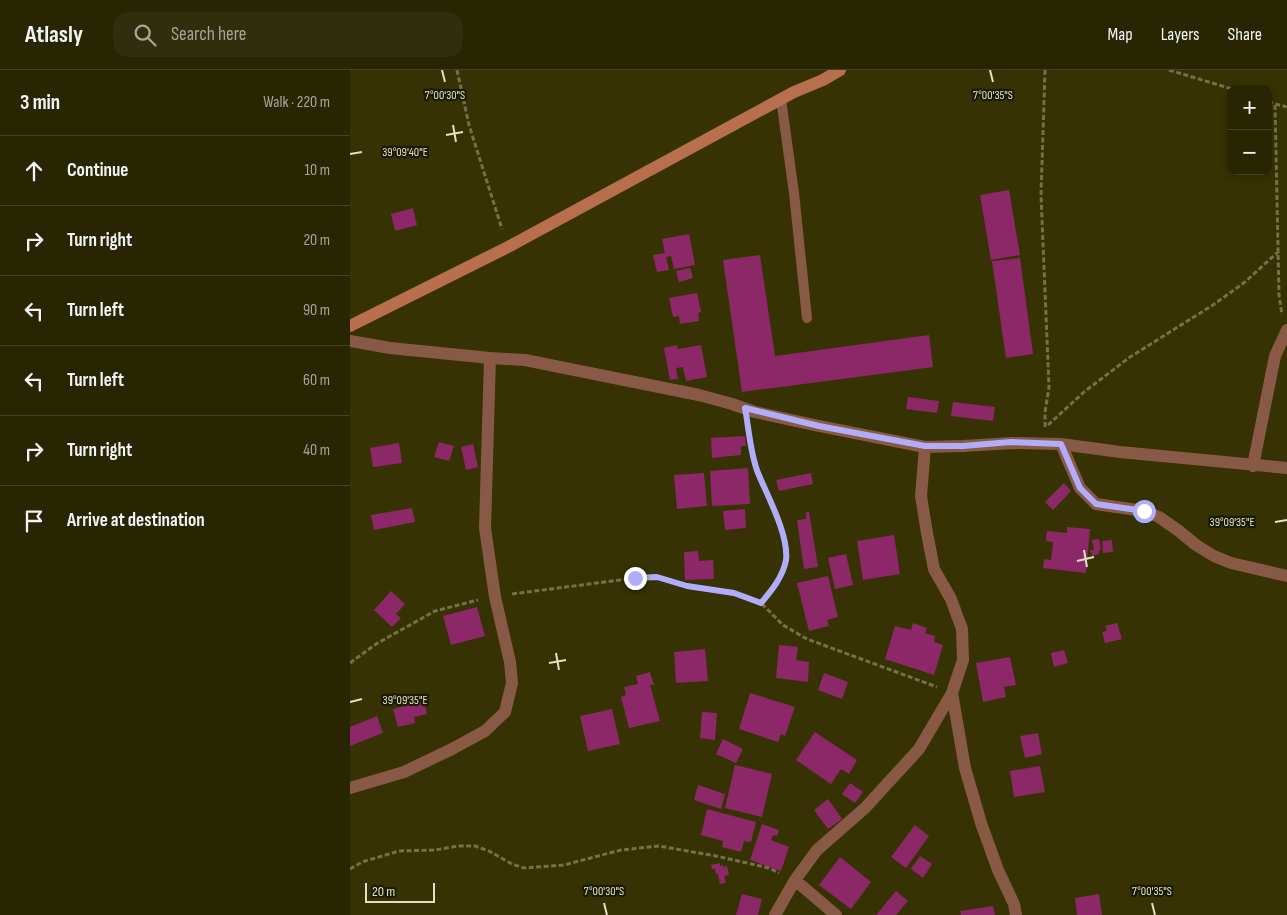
<!DOCTYPE html>
<html lang="en">
<head>
<meta charset="utf-8">
<style>
  :root { --surface:#282602; --page:#302e0c; --text:#f1f3f6; --muted:#a5a599; --line:#444324 }
  body { margin:0; font-family:"Sofia Sans Condensed",sans-serif; background:var(--page); color:var(--text) }
  .controls { position:absolute; right:15px; top:15px; display:grid; overflow:hidden; border-radius:10px; box-shadow:0 2px 8px #0003 }
  .controls button { width:45px; height:45px; display:grid; place-items:center; padding:0; border:0; border-bottom:1px solid var(--line); background:var(--surface); color:var(--text); font:25px sans-serif }
  .scale { position:absolute; left:15px; bottom:12px; width:70px; box-sizing:border-box; padding-left:5px; border:2px solid #e1e0c2; border-top:0; font-size:14px; line-height:18px; white-space:nowrap; color:#e1e0c2; -webkit-text-stroke:4px #1b1a03; paint-order:stroke }
  .stop { position:absolute; width:15px; height:15px; margin:-11px; border:4px solid #b1adfa; border-radius:50%; background:#fff }
  .stop.end { background:#b1adfa; border-color:#fff; box-shadow:0 1px 5px #0008 }
  .list { margin:0; padding:0; list-style:none }
  h2 { display:flex; justify-content:space-between; align-items:center; height:65px; margin:0; padding:0 20px; font-size:21px }
  h2 small { font-size:16px; font-weight:400; color:var(--muted) }
  .list li { display:grid; grid-template-columns:32px 1fr auto; gap:15px; align-items:center; box-sizing:border-box; height:70px; padding:0 20px; border-top:1px solid var(--line) }
  .list b { display:block; font-size:19px; white-space:nowrap }
  .list em { font-size:16px; font-style:normal; color:var(--muted) }
  .icon { flex:none; width:28px; height:28px; fill:none; stroke:currentColor; stroke-width:2; stroke-linecap:round; stroke-linejoin:round }
  .map { position:relative; flex:none; width:937px; height:845px; overflow:hidden }
  header { display:flex; align-items:center; gap:30px; box-sizing:border-box; height:70px; padding:0 25px; background:var(--surface); border-bottom:1px solid var(--line) }
  header strong { font-size:24px }
  nav { display:flex; gap:28px; margin-inline-start:auto; font-size:18px }
  .search { width:350px; height:45px; background:var(--page); display:flex; align-items:center; gap:12px; box-sizing:border-box; padding:0 18px; border-radius:15px; color:var(--muted); font-size:19px }
  main { display:flex }
  aside { flex:1; background:var(--surface) }
  .map>svg:first-child { display:block }
  .building { fill:#8d2868 }
  .lines { fill:none; stroke-linecap:round; stroke-linejoin:round }
  .path { stroke:#747149; stroke-width:3; stroke-dasharray:5 2.5; stroke-linecap:butt }
  .lane { stroke:#885a45; stroke-width:10 }
  .street { stroke:#885a45; stroke-width:12 }
  .secondary { stroke:#b76f4d; stroke-width:12 }
  .route { stroke:#b1adfa; stroke-width:6 }
  .ticks { fill:none; stroke:#e1e0c2; stroke-width:2 }
  .ticks-label { font-size:12px; text-anchor:middle; fill:#e1e0c2; stroke:#1b1a03; stroke-width:4.5; stroke-linejoin:round; paint-order:stroke }
</style>
</head>
<body>
<header>
<strong>Atlasly</strong>
<div class="search"><svg class="icon" aria-label="search" viewBox="0 0 24 24"><circle cx="10" cy="10" r="6"/><path d="M15 15l6 6"/></svg>Search here</div>
<nav><a>Map</a><a>Layers</a><a>Share</a></nav>
</header>
<main>
<aside>
<h2>3 min<small>Walk · 220 m</small></h2>
<ul class="list">
<li><svg class="icon" aria-label="ahead" viewBox="0 0 24 24"><path d="M12 20V5M6 11l6-6 6 6"/></svg><div><b>Continue</b></div><em>10 m</em></li>
<li><svg class="icon" aria-label="right" viewBox="0 0 24 24"><path d="M7 20v-9h11M14 6l5 5-5 5"/></svg><div><b>Turn right</b></div><em>20 m</em></li>
<li><svg class="icon" aria-label="left" viewBox="0 0 24 24"><path d="M17 20v-9H6M10 6l-5 5 5 5"/></svg><div><b>Turn left</b></div><em>90 m</em></li>
<li><svg class="icon" aria-label="left" viewBox="0 0 24 24"><path d="M17 20v-9H6M10 6l-5 5 5 5"/></svg><div><b>Turn left</b></div><em>60 m</em></li>
<li><svg class="icon" aria-label="right" viewBox="0 0 24 24"><path d="M7 20v-9h11M14 6l5 5-5 5"/></svg><div><b>Turn right</b></div><em>40 m</em></li>
<li><svg class="icon" aria-label="arrive" viewBox="0 0 24 24"><path d="M6 21V4h12l-3 4 3 4H6"/></svg><div><b>Arrive at destination</b></div></li>
</ul>
</aside>
<div class="map">
<svg width="937" height="845" viewBox="0 0 937 845">
  <rect width="100%" height="100%" fill="#363203"/>
  <!-- building -->
  <path class="building" d="M659,120L670,185L641,190L630,125Z
    M63,138L67,155L45,161L41,144Z
    M339,164L345,195L324,199L321,186L316,187L319,200L307,202L303,185L315,183L312,169Z
    M410,185L425,286L579,265L583,297L392,322L373,190Z
    M670,188L683,284L656,288L642,191Z
    M340,198L343,208L329,212L326,201Z
    M347,223L351,242L348,243L349,251L330,254L329,246L323,247L319,228Z
    M327,275L328,279L351,275L357,307L336,311L333,297L326,298L328,309L320,310L314,278Z
    M558,327L589,331L587,343L556,339Z
    M603,332L645,337L643,351L601,346Z
    M395,366L396,376H391V385L362,388L361,368Z
    M89,372L104,376L99,391L84,387Z
    M49,373L52,393L23,397L20,378Z
    M123,374L128,397L116,400L111,377Z
    M398,398L400,434L362,436L360,401Z
    M354,403L357,436L327,439L324,405Z
    M461,403L463,414L429,421L426,410Z
    M714,413L721,421L703,440L695,432Z
    M62,438L65,452L24,460L21,445Z
    M395,439L396,458L375,460L373,441Z
    M456,442H459L468,497L454,499L447,450L456,449Z
    M717,457L740,459L736,503L693,498L694,489L701,490L703,472L696,471L697,461L717,463Z
    M544,465L550,504L513,510L507,471Z
    M749,469L751,480H749V484L742,486L740,480H744L742,470Z
    M762,470L763,482L753,483L752,471Z
    M348,481L349,491L363,490L364,509L335,510L334,482Z
    M496,484L503,515L485,519L478,488Z
    M478,506L488,547L477,550L479,556L459,561L447,513Z
    M41,521L55,534L46,544L51,548L42,557L24,540Z
    M127,537L135,566L101,575L93,546Z
    M563,553L577,558L575,563L585,566L584,572L593,575L584,605L535,589L545,556L561,560Z
    M767,553L772,569L755,573L752,562L757,561L755,556Z
    M429,575L448,577L446,590L459,592L458,612L426,608Z
    M355,579L358,611L326,613L324,582Z
    M714,580L718,593L704,597L701,583Z
    M660,587L666,615L654,617L656,627L633,632L626,593Z
    M300,602L304,615H300L310,651L279,658L271,627L276,625L274,617L288,614L286,606Z
    M474,603L498,612L492,629L468,620Z
    M400,623L445,637L435,666L431,664L428,672L389,659Z
    M74,631L77,644L64,647L65,653L48,657L43,639Z
    M262,639L270,674L238,681L230,646Z
    M352,642L367,643L365,670L350,668Z
    M27,646L33,663L0,676V657Z
    M465,662L507,690L499,704L491,699L481,714L446,690Z
    M688,663L692,684L675,688L670,666Z
    M373,669L393,679L386,693L366,684Z
    M385,695L422,704L412,747L375,738Z
    M690,696L695,722L664,727L660,701Z
    M500,713L513,722L505,733L492,724Z
    M348,715L375,724L371,739L344,730Z
    M478,729L492,749L478,759L464,740Z
    M357,739L406,752L401,772L394,771L391,782L372,777L373,771L351,765Z
    M412,754L429,760L427,766L423,765L421,770L439,777L431,801L400,790Z
    M565,755L579,766L556,798L541,787Z
    M570,786L582,794L573,808L561,799Z
    M490,787L521,812L501,839L469,815Z
    M370,793V796L373,795V797L377,796L379,805L374,806L376,813L370,814L368,804H366L365,799H362L361,795Z
    M546,821L558,831L546,845H526Z
    M392,824L412,829L408,845H386Z
    M749,824L752,845H727L725,828Z
    M643,836L645,845H611L610,841Z"/>
  <g class="lines">
    <!-- path -->
    <path class="path" d="M107,0L119,55L152,159
      M695,0L691,125L699,317L695,342V357
      M819,0L882,19
      M918,32L937,37
      M925,35L929,225L932,245
      M698,355L734,322L780,287L863,235L895,212L929,181
      M398,357C401,372 402,388 408,403C417,426 439,465 436,490C433,507 421,521 411,533
      M162,524L285,508L307,507L337,516L384,523L411,533L433,555L457,569L587,617
      M0,593L26,574L85,541L128,530
      M0,799L12,792L49,781L85,780L108,776H125L139,781L162,794L174,798L214,795L271,780L309,776L366,786L419,798L429,803"/>
    <!-- lane -->
    <path class="lane" d="M431,29L444,123L457,248"/>
    <!-- street -->
    <path class="street" d="M0,271L40,278L140,288L175,290L349,325L382,334L405,342L469,356L575,377L613,376L661,373L711,374L770,382L937,398
      M711,374L730,418L746,434L794,441L809,447L829,461L846,475L864,486L881,493L937,506
      M903,396L925,286L937,260
      M602,623L615,698L631,753L648,800L664,834L666,845
      M0,718L54,702L102,679L135,661L155,642L162,613L160,592L145,527L135,458L140,288
      M445,810L486,845
      M425,845L445,810L467,780L515,738L569,679L602,623L613,590L612,559L601,529L584,499L577,463L571,426L575,377"/>
    <!-- secondary -->
    <path class="secondary" d="M0,256L158,177L444,22L473,10L490,0"/>
  </g>
  <g class="lines">
    <!-- route -->
    <path class="route" d="M285,508L307,507L337,516L384,523L411,533C421,521 433,507 436,490C439,465 417,425 408,403C400,383 399,359 395,338L469,356L575,376H613L661,372L711,374L730,418L746,434L794,441"/>
  </g>
  <!-- ticks -->
  <path class="ticks" d="M92,0L95,12M640,0L643,12M103,55L106,72M96,65L113,62M0,84L12,82M925,452L937,450M734,480L737,497M727,491L744,487M206,583L209,600M199,593L216,590M0,632L12,629M254,833L257,845M802,833L805,845"/>
  <g class="ticks-label">
    <text x="95" y="29">7°00'30"S</text>
    <text x="643" y="29">7°00'35"S</text>
    <text x="55" y="86">39°09'40"E</text>
    <text x="882" y="456">39°09'35"E</text>
    <text x="55" y="634">39°09'35"E</text>
    <text x="254" y="825">7°00'30"S</text>
    <text x="802" y="825">7°00'35"S</text>
  </g>
</svg>
<div class="controls">
<button>+</button>
<button>−</button>
</div>
<div class="scale">20 m</div>
<div class="stop" style="left:794px;top:441px"></div>
<div class="stop end" style="left:285px;top:508px"></div>
</div>
</main>
</body>
</html>
